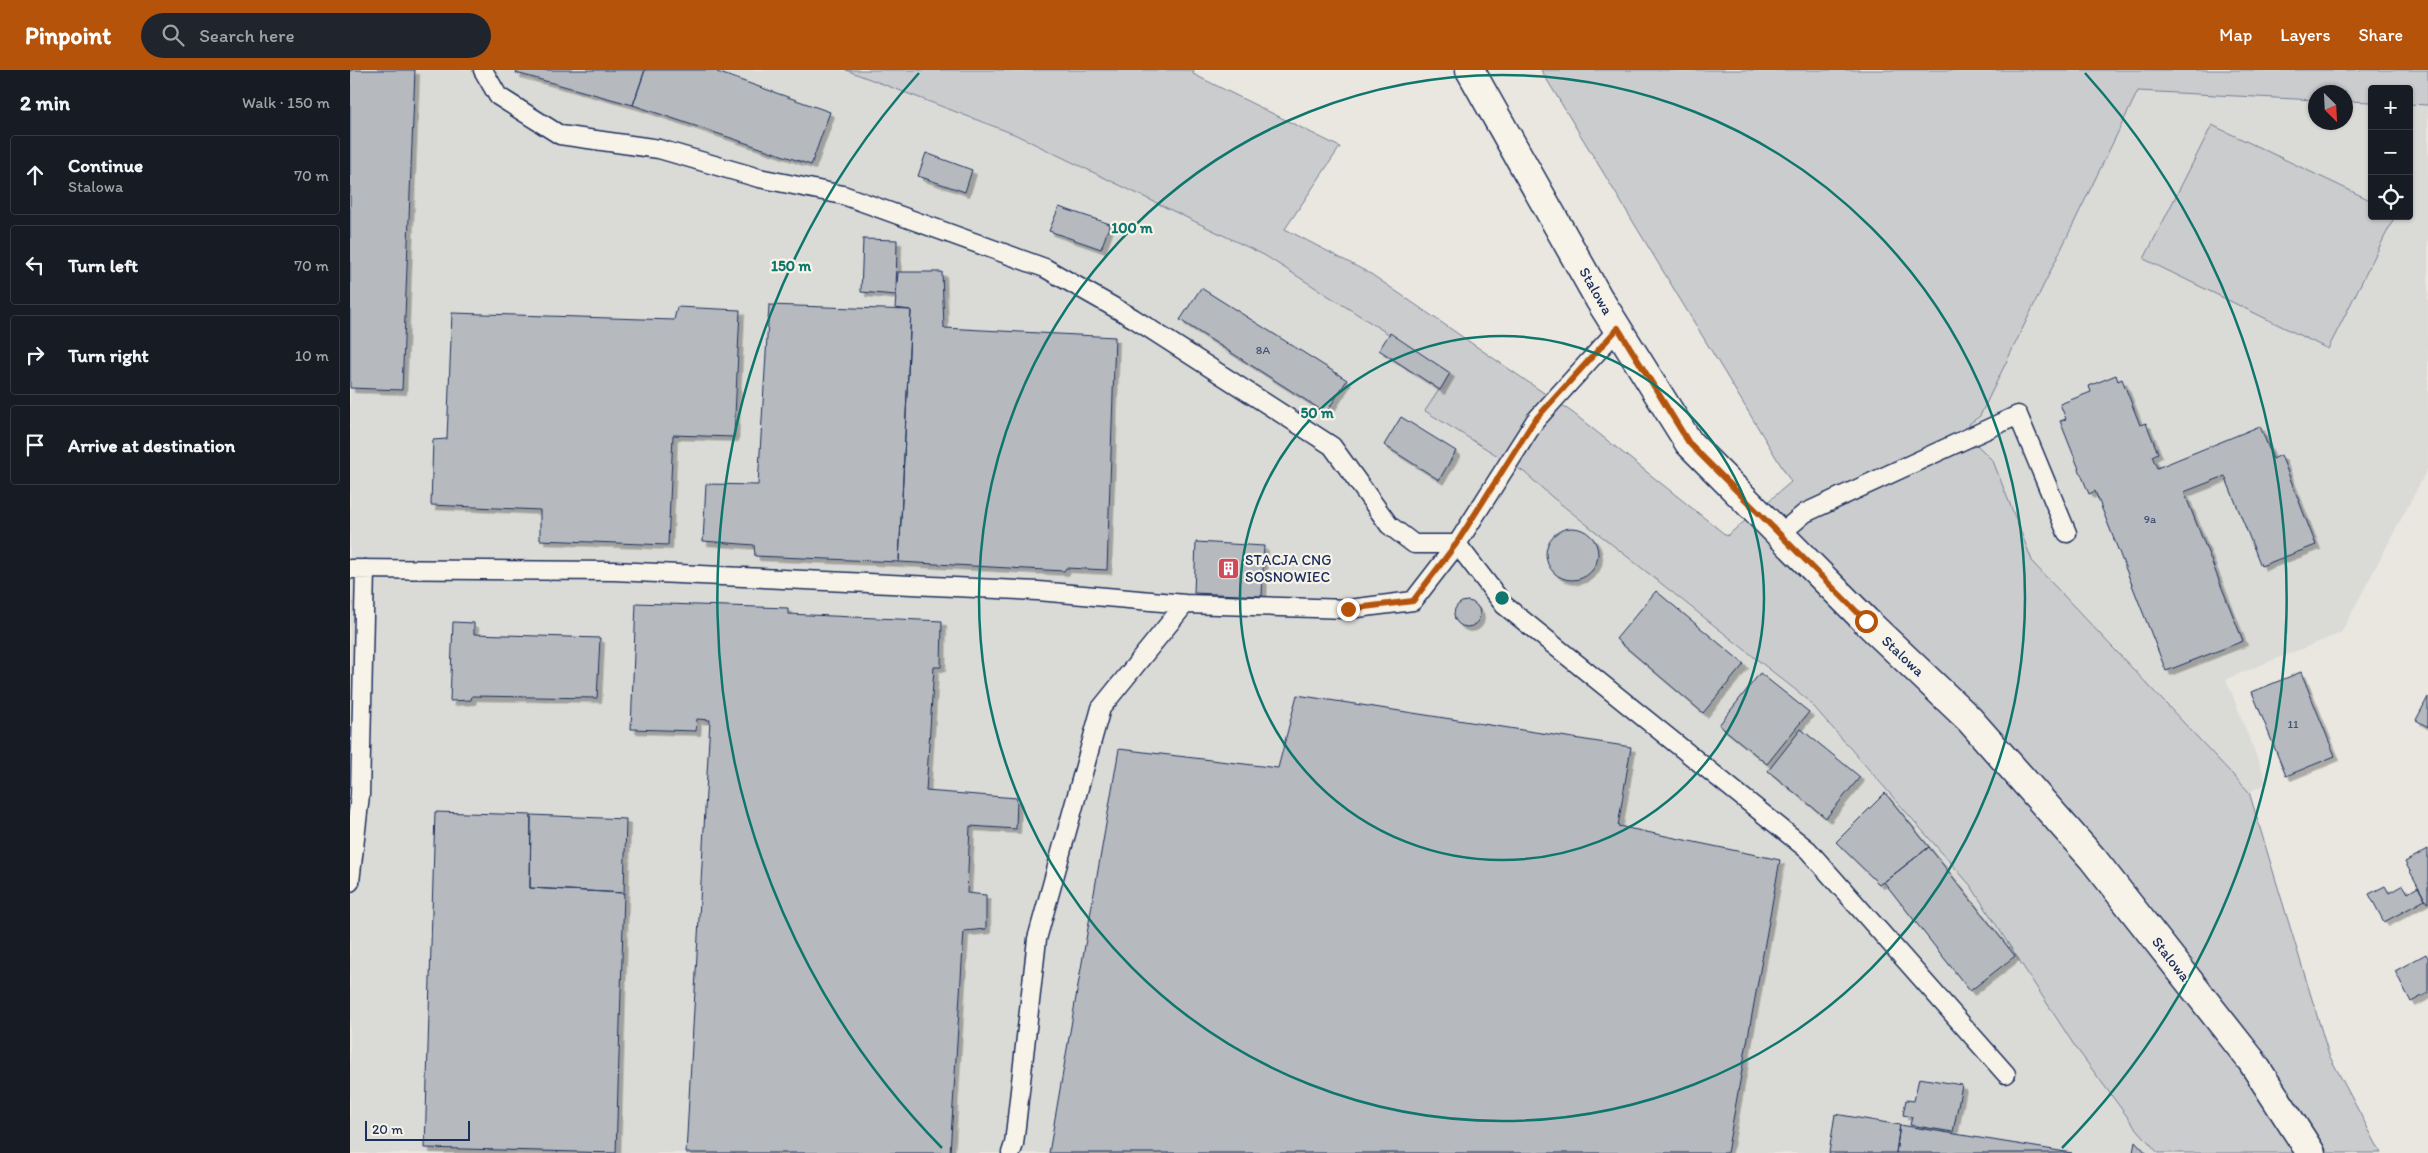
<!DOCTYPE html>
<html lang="en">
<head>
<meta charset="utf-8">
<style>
  :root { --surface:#171b24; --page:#20242c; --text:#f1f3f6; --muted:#9ea1a6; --line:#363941; --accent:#b45309 }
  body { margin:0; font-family:Itim,sans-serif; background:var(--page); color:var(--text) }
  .controls { position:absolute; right:15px; top:15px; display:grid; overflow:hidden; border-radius:5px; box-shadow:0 1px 4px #0004 }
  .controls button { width:45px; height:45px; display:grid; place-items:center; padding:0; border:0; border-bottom:1px solid var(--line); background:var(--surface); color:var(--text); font:25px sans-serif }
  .compass { position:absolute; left:1958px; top:15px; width:45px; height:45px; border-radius:50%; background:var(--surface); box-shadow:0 1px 4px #0004; rotate:156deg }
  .scale { position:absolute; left:15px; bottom:12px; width:105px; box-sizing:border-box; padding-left:5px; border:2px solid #1b2f5e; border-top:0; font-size:14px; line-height:18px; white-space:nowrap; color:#1b2f5e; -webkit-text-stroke:4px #f7f3e8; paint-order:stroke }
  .stop { position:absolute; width:15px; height:15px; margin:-11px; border:4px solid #b45309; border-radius:50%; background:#fff }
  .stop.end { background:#b45309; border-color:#fff; box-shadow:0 1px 5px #0008 }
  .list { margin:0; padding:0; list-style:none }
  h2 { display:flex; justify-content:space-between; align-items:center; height:65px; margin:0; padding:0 20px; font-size:21px }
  h2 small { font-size:16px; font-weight:400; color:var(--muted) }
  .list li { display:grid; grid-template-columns:32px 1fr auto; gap:15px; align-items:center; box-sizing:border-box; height:80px; margin:0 10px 10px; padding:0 10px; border:1px solid var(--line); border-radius:5px }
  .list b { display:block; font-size:19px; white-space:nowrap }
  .list p { margin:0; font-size:16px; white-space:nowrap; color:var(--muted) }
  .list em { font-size:16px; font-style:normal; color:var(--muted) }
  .icon { flex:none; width:28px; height:28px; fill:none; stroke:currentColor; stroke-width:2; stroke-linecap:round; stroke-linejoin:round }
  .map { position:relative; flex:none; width:2078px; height:1083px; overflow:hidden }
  header { display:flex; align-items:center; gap:30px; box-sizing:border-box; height:70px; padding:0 25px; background:var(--accent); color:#fff }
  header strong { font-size:24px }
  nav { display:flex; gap:28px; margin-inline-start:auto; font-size:18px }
  .search { width:350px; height:45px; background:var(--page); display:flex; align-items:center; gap:12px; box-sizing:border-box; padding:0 18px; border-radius:28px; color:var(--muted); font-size:19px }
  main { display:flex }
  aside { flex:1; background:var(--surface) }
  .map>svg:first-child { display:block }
  .built { fill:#dadad6 }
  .green { fill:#cbcccd; stroke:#737e96 }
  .building { fill:#b6babf; stroke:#1b2f5e; filter:url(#shadow) }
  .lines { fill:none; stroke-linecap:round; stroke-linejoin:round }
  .lane-casing { stroke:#1b2f5e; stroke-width:21 }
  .street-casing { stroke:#1b2f5e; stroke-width:31 }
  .lane { stroke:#f7f3e8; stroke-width:18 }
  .street { stroke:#f7f3e8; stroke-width:28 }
  .route { stroke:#b45309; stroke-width:6 }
  .ring { fill:none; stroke:#0f766e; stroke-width:2.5 }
  .labels { text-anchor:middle; stroke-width:4.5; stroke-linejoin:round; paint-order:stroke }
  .number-label { font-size:12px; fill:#425276 }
  .street-label { font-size:15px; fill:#1b2f5e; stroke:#f7f3e8 }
  .poi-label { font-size:15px; fill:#1b2f5e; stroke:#f7f3e8; text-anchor:start }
  .centre { fill:#0f766e; stroke:#f7f3e8; stroke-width:2.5 }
  .ring-label { font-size:15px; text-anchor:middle; font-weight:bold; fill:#0f766e; stroke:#f7f3e8; stroke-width:4.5; stroke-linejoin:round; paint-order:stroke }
</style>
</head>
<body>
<header>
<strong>Pinpoint</strong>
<div class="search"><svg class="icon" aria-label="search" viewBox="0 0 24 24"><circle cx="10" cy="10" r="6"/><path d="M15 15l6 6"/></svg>Search here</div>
<nav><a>Map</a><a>Layers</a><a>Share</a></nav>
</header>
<main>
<aside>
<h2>2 min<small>Walk · 150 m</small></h2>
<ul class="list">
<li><svg class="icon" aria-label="ahead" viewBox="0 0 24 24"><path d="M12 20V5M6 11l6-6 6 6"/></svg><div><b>Continue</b><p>Stalowa</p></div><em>70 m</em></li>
<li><svg class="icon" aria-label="left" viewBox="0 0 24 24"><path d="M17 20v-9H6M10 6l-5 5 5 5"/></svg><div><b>Turn left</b></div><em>70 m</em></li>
<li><svg class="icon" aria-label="right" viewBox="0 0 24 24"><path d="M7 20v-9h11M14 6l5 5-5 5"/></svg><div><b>Turn right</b></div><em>10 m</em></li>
<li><svg class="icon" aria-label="arrive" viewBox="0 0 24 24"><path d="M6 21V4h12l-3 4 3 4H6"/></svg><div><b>Arrive at destination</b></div></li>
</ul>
</aside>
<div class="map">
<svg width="2078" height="1083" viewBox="0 0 2078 1083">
  <defs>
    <filter id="shadow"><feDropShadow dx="4.5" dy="4.5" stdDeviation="0" flood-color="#0004"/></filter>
  </defs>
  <rect width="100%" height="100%" fill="#eae7e0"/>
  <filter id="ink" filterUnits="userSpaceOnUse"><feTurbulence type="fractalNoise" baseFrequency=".02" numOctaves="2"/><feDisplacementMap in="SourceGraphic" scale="10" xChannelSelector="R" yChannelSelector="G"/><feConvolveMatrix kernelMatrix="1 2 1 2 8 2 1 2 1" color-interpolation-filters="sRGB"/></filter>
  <g filter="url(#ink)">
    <!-- built -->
    <path class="built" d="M0,0H496L664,64L915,185L1100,303L1075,342L1174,402L1202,427L1456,629L1621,816L1724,975L1782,1053L1808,1083H0Z
      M1788,21L1965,30L1966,52H1996V31L2022,32V146H2059V34L2078,35V398L1991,563L1876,609L1917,713L1899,722L1683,493L1643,391L1626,374L1619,354L1630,346Z"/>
    <!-- green -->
    <path class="green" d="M496,0H844L843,4L990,77L935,159L1021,204L1223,343L1377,466L1441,412L1191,0H2078V35L2059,34V19H2022V32L1996,31V22H1966L1965,30L1788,21L1630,346L1619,354L1626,374L1643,391L1683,493L1899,722L1979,985L2031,1083H1808L1782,1053L1724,975L1621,816L1457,629L1202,427L1174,402L1075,341L1100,303L914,185L664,64Z
      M1862,55L2022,131V146H2045L1978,279L1794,189Z"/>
    <!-- building -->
    <path class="building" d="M0,0H65L52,320L0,318Z
      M167,0H295L283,35L166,3Z
      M295,0H367V2L480,42L461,95L283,35Z
      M576,83L622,100L615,122L568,106Z
      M709,137L760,154L751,179L699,161Z
      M513,169L547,170L546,225L511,222Z
      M548,202H592L594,258L765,267L757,500L716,498L714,501L549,492L561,240L545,238Z
      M851,218L997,310L976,343L830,250Z
      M419,235L561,240L549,492L405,486L404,475L353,471L356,414L408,415Z
      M327,237L390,240L384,367L323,365L318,475L190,470V440L81,435L83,370L97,369L102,243L324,250Z
      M1040,263L1100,303L1090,320L1029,280Z
      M1766,305L1768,311L1772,309L1790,355L1796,353L1808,383L1802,386L1807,398L1910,356L1923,389L1931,385L1966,475L1911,496L1875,406L1834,422L1893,571L1816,601L1745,421L1739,424L1710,351L1716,349L1710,334L1741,322L1739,316Z
      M1051,347L1106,381L1089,410L1034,375Z
      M1196 484a26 26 0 1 1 52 0a26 26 0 1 1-52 0Z
      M846,472L914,476L912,526L844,523Z
      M1306,521L1394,594L1353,643L1266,569Z
      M1104 544a13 13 0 1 1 26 0a13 13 0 1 1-26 0Z
      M286,533L438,538V544L592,551L591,597H584L576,721L667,728L666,759L620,756L617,823L636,825V859L614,861L600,1083H336L360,650L347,649L346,661L281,659Z
      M103,552L124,553V564L250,568L247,628L122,626L121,630L100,631Z
      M1951,602L1985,686L1936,706L1902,622Z
      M1410,603L1459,642L1417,694L1369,655Z
      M947,625L1281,677L1268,756L1430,790L1377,1083H699L769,679L928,698Z
      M2078,627V657L2066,650Z
      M1451,659L1510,707L1476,748L1418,701Z
      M1535,723L1579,777L1534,812L1529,814L1486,772Z
      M85,742L181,745L180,818L274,823L266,1083L75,1078Z
      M181,745L276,749L274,823L180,818Z
      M1579,777L1665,886L1620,921L1534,812Z
      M2078,779V833H2077L2055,792Z
      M2053,815L2058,823L2068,817L2075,830L2034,852L2019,824L2035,816L2039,823Z
      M2076,884L2078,888V923L2061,932L2045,901Z
      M1569,1008L1612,1015L1603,1062L1560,1055L1562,1047L1553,1045L1556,1030L1564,1031Z
      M1485,1044L1550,1055L1546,1083H1479Z
      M1550,1055L1722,1083H1546Z
      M1785,1071L1796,1083H1783Z"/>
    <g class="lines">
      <defs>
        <path id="lane" d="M133,0L148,26L210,65L309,79L409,108L493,125L695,198L783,248L982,376L1039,455L1064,474H1107
          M1430,464L1455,443L1668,345L1717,463
          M1107,474L1154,535L1458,780L1656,1004
          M0,499L264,501L688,521L835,534L999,539L1063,531L1107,474L1185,351L1268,259
          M0,812L10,725L15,499
          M661,1083L664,1074L687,869L751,638L835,534"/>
        <path id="street" d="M1120,0L1249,229L1339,373L1516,551L1619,649L1743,789L1901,990L1961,1083"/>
      </defs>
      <!-- lane casing -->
      <use href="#lane" class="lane-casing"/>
      <!-- street casing -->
      <use href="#street" class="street-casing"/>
      <!-- lane -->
      <use href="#lane" class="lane"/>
      <!-- street -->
      <use href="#street" class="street"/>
    </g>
  </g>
  <g class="lines" filter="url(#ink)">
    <!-- route -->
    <path class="route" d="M998,539L1063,531L1106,474L1184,351L1268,258L1339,373L1516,551"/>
  </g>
  <!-- distance rings -->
  <g class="ring">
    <circle cx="1152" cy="528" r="262"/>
    <circle cx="1152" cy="528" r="523"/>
    <path d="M592 1078A785 785 0 0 1 569 3M1735 3A785 785 0 0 1 1712 1078"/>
  </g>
  <!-- icons -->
  <defs>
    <symbol id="building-square" viewBox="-11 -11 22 22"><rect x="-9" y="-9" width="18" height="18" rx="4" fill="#d1495b" stroke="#f7f3e8"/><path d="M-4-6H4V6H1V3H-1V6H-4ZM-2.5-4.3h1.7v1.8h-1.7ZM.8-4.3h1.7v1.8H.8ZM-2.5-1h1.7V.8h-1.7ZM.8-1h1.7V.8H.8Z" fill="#fff"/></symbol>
  </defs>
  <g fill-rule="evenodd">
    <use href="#building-square" x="866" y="486" width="25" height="25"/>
  </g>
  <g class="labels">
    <!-- number labels -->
    <g class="number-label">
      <text x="913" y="284">8A</text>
      <text x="1800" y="453">9a</text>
      <text x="1943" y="658">11</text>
    </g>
    <!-- street labels -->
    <g class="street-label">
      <text transform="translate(1246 221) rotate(60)" y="5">Stalowa</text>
      <text transform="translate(1553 586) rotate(43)" y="5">Stalowa</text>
      <text transform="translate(1821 889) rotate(52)" y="5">Stalowa</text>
    </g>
    <!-- poi labels -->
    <g class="poi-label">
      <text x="895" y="495">STACJA CNG<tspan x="895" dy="17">SOSNOWIEC</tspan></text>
    </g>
  </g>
  <circle cx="1152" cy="528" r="8" class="centre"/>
  <g class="ring-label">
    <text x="782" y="163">100 m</text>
    <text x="441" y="201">150 m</text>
    <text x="967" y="348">50 m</text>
  </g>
</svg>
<div class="controls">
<button>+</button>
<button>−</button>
<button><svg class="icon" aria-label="locate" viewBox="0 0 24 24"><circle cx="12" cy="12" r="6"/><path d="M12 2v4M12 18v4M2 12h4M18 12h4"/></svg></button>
</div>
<svg class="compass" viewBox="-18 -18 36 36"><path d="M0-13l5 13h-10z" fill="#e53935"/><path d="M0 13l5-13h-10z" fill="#9ea1a6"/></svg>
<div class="scale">20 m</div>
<div class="stop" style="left:1516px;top:551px"></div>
<div class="stop end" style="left:998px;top:539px"></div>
</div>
</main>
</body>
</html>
